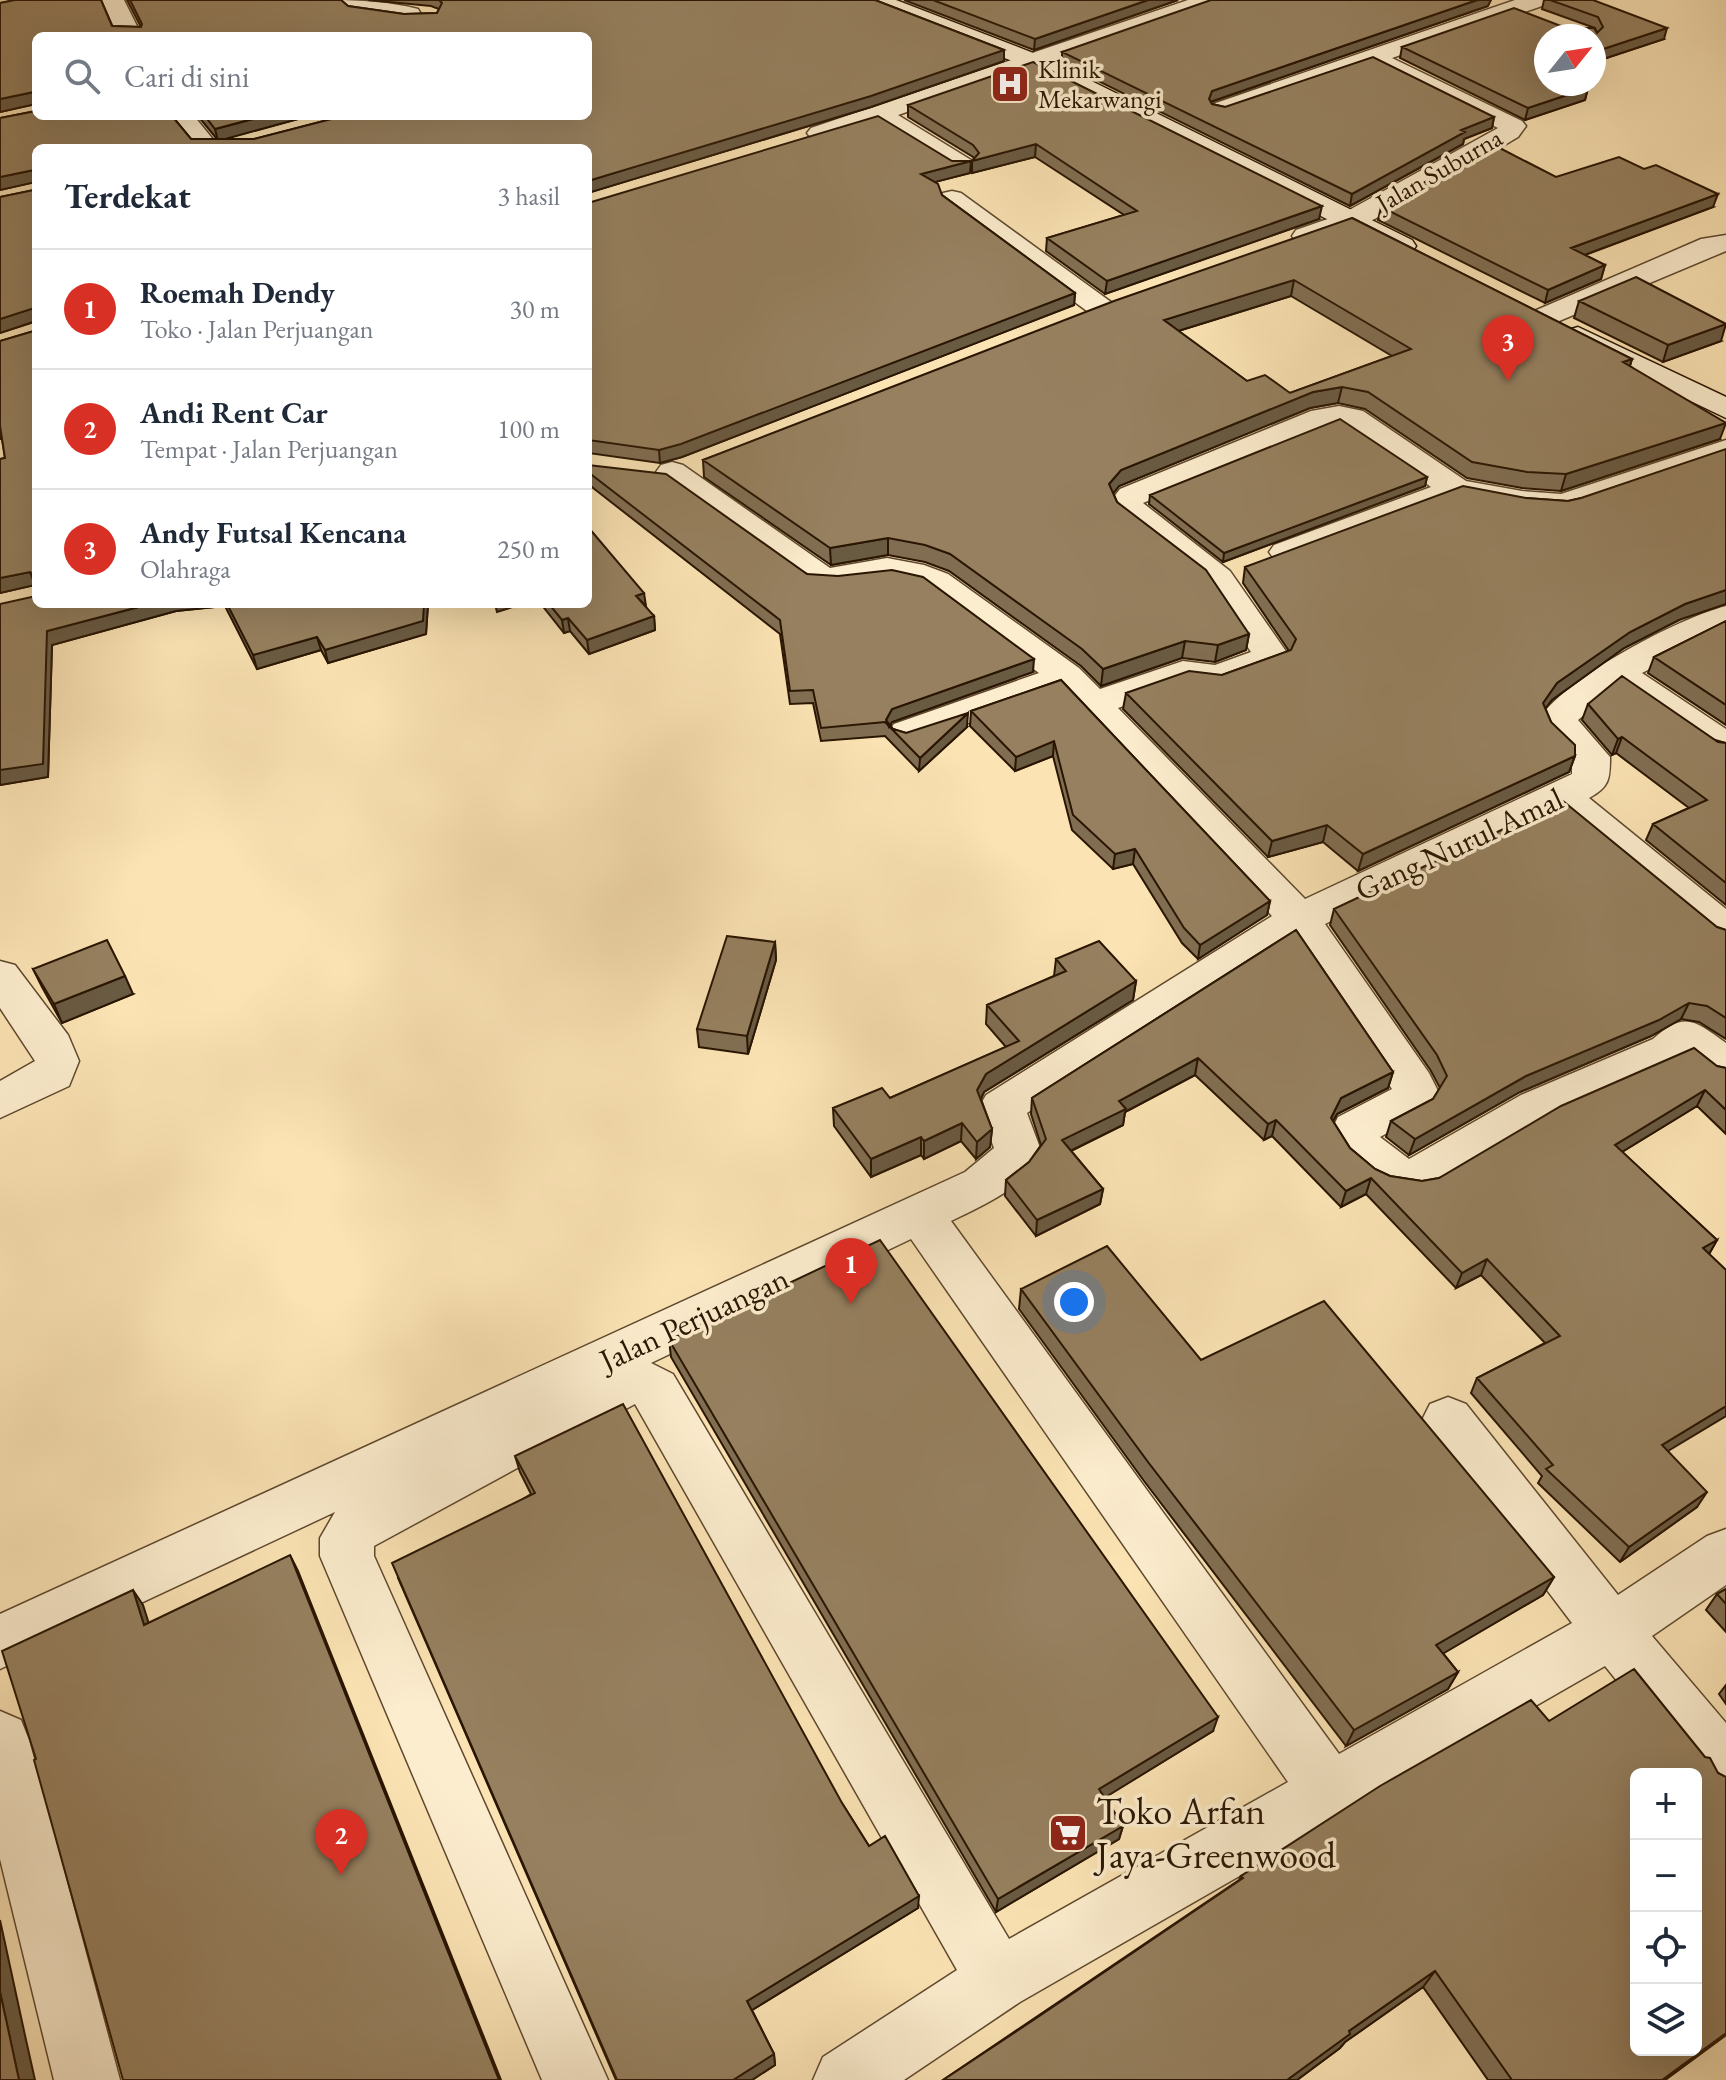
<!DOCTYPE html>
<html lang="id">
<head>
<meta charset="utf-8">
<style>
  :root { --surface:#fff; --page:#f2f2f3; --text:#1f2937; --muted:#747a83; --line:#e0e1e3; --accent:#d93025 }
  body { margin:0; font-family:"EB Garamond",serif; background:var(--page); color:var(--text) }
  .controls { position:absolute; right:24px; bottom:24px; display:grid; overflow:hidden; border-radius:12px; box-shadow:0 8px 32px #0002 }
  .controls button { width:72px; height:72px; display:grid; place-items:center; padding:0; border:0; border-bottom:2px solid var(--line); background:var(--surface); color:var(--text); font:40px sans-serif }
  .compass { position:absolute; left:1534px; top:24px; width:72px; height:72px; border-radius:50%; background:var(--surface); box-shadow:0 8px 32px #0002; rotate:60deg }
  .you { position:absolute; left:1074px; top:1302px; width:28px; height:28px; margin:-20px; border:6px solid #fff; border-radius:50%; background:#1a73e8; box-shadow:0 0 0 12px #1a73e833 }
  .badge { display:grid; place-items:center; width:52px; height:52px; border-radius:50%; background:var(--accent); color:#fff; font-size:26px; font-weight:700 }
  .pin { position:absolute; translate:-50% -66px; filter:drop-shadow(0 2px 4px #0008) }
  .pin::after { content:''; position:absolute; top:42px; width:28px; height:24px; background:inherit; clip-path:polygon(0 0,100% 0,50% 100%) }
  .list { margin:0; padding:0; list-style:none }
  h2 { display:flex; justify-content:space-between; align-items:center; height:104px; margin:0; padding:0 32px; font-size:34px }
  h2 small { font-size:26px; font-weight:400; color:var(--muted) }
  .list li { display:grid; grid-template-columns:52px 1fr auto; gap:24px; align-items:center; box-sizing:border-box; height:120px; padding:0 32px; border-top:2px solid var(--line) }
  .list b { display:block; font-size:30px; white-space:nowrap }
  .list p { margin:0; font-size:26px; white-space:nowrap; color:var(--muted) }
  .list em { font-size:26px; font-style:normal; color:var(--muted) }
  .icon { flex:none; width:44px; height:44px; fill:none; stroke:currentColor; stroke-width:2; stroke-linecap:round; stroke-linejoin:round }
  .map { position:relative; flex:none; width:1726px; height:2080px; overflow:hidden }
  .search { position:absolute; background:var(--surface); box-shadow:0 8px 32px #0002; left:32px; top:32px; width:560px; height:88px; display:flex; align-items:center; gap:20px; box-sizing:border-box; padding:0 28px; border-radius:12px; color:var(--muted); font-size:30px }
  .panel { position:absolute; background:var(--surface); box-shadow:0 8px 32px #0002; left:32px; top:144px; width:560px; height:464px; border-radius:12px }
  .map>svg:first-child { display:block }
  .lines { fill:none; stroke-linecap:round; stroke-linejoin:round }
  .street-casing { stroke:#5e482e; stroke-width:3 }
  .secondary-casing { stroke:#291502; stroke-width:3 }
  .street { fill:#fcedce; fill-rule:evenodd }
  .secondary { fill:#fcedce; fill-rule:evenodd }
  .wall { fill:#816e52; stroke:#291502; stroke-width:2; fill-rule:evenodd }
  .shaded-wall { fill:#695a42; stroke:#291502; stroke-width:2 }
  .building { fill:#96805f; stroke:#291502; stroke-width:2; fill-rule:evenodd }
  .labels { text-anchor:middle; stroke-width:7; stroke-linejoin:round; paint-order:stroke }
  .far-poi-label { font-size:26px; fill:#291502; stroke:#fcedce; text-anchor:start }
  .far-street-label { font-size:26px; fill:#291502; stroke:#fcedce }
  .street-label { font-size:32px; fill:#291502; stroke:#fcedce }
  .near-poi-label { font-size:38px; fill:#291502; stroke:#fcedce; text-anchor:start }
</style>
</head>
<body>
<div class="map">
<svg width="1726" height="2080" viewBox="0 0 1726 2080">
  <rect width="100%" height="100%" fill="#fbe3b4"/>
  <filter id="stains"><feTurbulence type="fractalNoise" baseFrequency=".0025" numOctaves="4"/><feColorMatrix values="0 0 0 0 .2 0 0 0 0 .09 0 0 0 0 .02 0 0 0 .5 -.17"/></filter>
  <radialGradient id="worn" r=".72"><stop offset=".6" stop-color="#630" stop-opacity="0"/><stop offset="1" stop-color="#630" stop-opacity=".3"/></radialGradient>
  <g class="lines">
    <defs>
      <path id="street" d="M102,0H124L142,36H118Z
        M332,0C360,0 391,2 418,9L421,14L418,19C395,25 347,20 332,0Z
        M1188,0H1221L1218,5L898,115L971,160L975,165L971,170H953L876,122L820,141L811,138L807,133L811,128Z
        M1515,0H1548L1545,5L1392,58L1522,121L1526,126L1518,137C1477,161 1337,252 1296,242L1292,236L1296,230L1342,214L1498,128L1371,65L1222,116L1213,114L1210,109L1213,104Z
        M169,116H194L220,148H194Z
        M952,191L961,193L1111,302L1115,308L1111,314L1101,317L1091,314L943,205L939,199L943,193Z
        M1726,235V251L1552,324L1542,327L1532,324L1527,318L1532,312L1701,239Z
        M1339,406L1363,411L1466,481L1522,491L1561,494L1726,440V460L1563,514L1522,511L1459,499L1298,559L1286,562L1274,559L1269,552L1274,545L1431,487L1341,425L1330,426L1143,503L1230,571L1290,657L1285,665L1218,688L1186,684L1118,708L1305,899L1572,774V760L1548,736L1540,718C1568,676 1677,619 1726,606V630L1642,673L1726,729V759L1713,756L1616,689L1578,720L1610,757C1610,780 1609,787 1589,798L1726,909V946L1711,941L1558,814L1325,924L1429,1073L1439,1093L1426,1112L1380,1137L1409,1159L1521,1095L1653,1039C1685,1010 1695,1021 1726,1043V1084L1710,1079L1687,1061L1553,1119L1432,1191C1389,1205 1349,1172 1329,1135L1338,1117L1392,1089L1293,942L1027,1113L1042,1153C1024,1188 986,1204 951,1221L1339,1754L1572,1623L1430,1436L1422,1420L1430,1404L1448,1397L1466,1404L1618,1595L1707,1536L1726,1529V1585L1652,1636L1726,1723V1799L1705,1790L1696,1774H1692L1605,1666L1020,2002L904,2080H813L823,2057L957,1970L635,1404L374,1546V1556L608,2080H542L320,1556V1538L335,1512L0,1669V1614L965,1172L994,1148L979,1107L986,1095L1272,916L1060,691L920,740L907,744L894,740L888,732L894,724L1039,673L924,588C877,567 853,596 808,584L661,479L656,472L661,465L672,462L683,465L830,568L887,558L924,565L948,574L1079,668L1100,689L1183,661L1215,665L1251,652L1206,585L1118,517L1110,502L1120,489L1311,411ZM911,1239L1288,1782L1009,1939L673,1374L651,1363Z
        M0,961L15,965L68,1035L79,1061L69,1086L0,1118V1081L35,1061L0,1008Z
        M0,1711L21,1720L29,1740L120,2080H54L0,1859Z"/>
      <path id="secondary" d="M865,0H896L1041,56L1412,240L1416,246L1412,252L1402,254L1392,252L1025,66L868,5Z
        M1578,327L1726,397V418L1568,342L1563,336L1568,330Z"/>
    </defs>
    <!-- street casing -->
    <use href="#street" class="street-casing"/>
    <!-- secondary casing -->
    <use href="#secondary" class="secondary-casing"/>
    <!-- street -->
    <use href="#street" class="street"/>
    <!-- secondary -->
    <use href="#secondary" class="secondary"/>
  </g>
  <!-- wall -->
  <path class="wall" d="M15,0H101L112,26L141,27L127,0H341L348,6L404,14L437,13L439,9L431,6L368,0H875L1004,50V61L871,107L588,193V148H36V593L34,585L0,593V459L5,458L2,439H0V341L34,331V322L0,333V197L34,190V182L0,190V118L36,111V116H172L191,139H217L198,116H309L223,139H254L343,116H588V36H36V104L0,112V3Z
    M904,0H1178L1034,50Z
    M1544,0H1593L1664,39L1594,62V36L1546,84L1588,88L1585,100L1525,120L1400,58L1402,47L1566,28L1597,33L1595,28L1542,9Z
    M1488,6L1211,102L1212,104L1225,107L1494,117L1492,128L1464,139L1463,144L1350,206L1062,63V52Z
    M908,105L1319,219L1105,294L1046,251L1047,238L1124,215L1035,157L972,173V161L974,159L973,157L908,117Z
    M970,173L934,182L942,195L1075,293L1074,305L682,457L660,463L588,453V203Z
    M1556,177L1713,207L1585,255L1605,265L1601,279L1545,303L1378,220L1381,207Z
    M1352,218L1632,359L1630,366L1720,439L1561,491L1522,488L1467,478L1365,409L1338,403L1310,408L1119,486L1113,493L1117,502L1249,634L1246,650L1215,662L1182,658L1101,686L1081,666L949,571L925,562L888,555L831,565L704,477L703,460ZM1291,296L1392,356L1290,393L1247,381L1178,331Z
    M1579,301L1721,341L1663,362L1574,318Z
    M588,465L807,574L1033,672L892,722L890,725L893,729L906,733L967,727L919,771L885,736L821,741L813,703L790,704L780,634L588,484Z
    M1427,477L1425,486L1223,562L1149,504L1150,495Z
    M1526,498L1568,501L1581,498L1679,620L1624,648L1552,700L1545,708L1551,722L1575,756L1569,772L1358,871L1323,842L1268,857L1123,709L1126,693L1222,675L1289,651L1243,583L1245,567Z
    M0,604H428L426,634L328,663L321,650L257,669L225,606L176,611L52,645L48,777L0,785Z
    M541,604H588L645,607L654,616L655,630L589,654L570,631L564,633Z
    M1726,621V725L1648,673L1654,657Z
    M1061,680L1270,901L1267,915L1198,959L1182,943L1133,864L1113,869L1072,830L1053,756L1015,771L970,726L971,711Z
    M1588,704L1726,743V905L1646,840L1653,824L1689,808L1616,753L1612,755L1582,720Z
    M1334,909L1717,927L1726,930V1039L1699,1022L1681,1019L1651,1036L1520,1092L1409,1155L1386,1137L1391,1121L1433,1099L1440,1088L1431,1071L1330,925Z
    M1296,930L1393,1072L1388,1088L1337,1114L1333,1121L1350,1148L1375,1169L1390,1176L1422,1181L1439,1178L1717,1066L1726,1068V1134L1697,1106L1622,1152L1717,1240L1709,1254L1668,1451L1697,1507L1620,1562L1538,1483L1542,1476L1471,1393L1477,1378L1545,1343L1481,1275L1456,1288L1366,1194L1341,1207L1272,1136L1264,1140L1195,1075L1125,1112L1123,1125L1071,1151L1103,1189L1100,1204L1036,1236L1005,1196L1006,1180L1029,1162L1041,1145L1031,1114L1032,1098Z
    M775,942L776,960L748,1054L699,1047L697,1029Z
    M1056,959L1136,981L1133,1000L984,1092L981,1099L992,1129L990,1147L976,1159L961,1141L924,1159L921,1155L871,1177L834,1126L833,1108L890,1098L1006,1047L986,1024L987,1005L1054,976Z
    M33,969L133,994L62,1023L42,987Z
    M1021,1289L1201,1360L1554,1577L1543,1595L1443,1653L1458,1672L1448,1689L1346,1746L1144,1481L1019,1309Z
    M669,1340L1213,1731L1105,1797L1123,1826L1119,1839L996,1912L671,1357Z
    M515,1456L842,1803L869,1846L918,1908L752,2010L774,2054L775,2065L752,2080H616L398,1578L531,1494L520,1472Z
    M1726,1589V1632L1706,1610L1717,1594Z
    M1726,1685V1704L1719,1694Z
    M1549,1721L1718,1773L1726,1777V2035L1665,2080H1488L1423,1987L1345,2042L1340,2048L1297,2080H943L1239,1880L1241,1876Z"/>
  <!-- shaded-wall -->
  <path class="shaded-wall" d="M1148,0H1178L1034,50L1035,39Z
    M1477,0H1491L1488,6L1210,102L1209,99L1212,91Z
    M1667,28L1664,39L1594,62V52Z
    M1004,50V61L871,107L588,193V181Z
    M1588,88L1585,100L1525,120L1528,108Z
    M34,92L36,104L0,112V99Z
    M264,116H309L218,141L215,129Z
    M1494,117L1492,128L1464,139L1463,144L1350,206L1352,194L1461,130Z
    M1036,144L1035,157L972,173V161Z
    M971,161L970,173L920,186L921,174Z
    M34,170L36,182L0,190V177Z
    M1718,194L1713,207L1568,261L1571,248Z
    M1322,206L1319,219L1105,294L1107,281Z
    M1605,265L1601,279L1545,303L1548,290Z
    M1294,280L1291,296L1162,336L1164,320Z
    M1075,293L1074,305L682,457L660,463L659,450Z
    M34,308L36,321L0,333V319Z
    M1726,324L1721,341L1663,362L1668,345Z
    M1632,359L1627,375L1623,362Z
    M1342,387L1338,403L1310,408L1119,486L1108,500L1109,484L1121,470L1313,392Z
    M1726,423L1720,439L1561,491L1566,474Z
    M1427,477L1425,486L1223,562L1224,553Z
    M888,538V555L831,565L830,548Z
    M30,572L35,585L0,593V578Z
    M1726,590V604L1679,620L1624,648L1552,700L1537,719L1543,703L1557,683L1630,632L1685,604Z
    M644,593L646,606L636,596Z
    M150,604H224L225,606L176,611L52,645L48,777L0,785V770L47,631Z
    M424,604H428L426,634L328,663L325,650Z
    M495,604H522L497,612Z
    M654,616L655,630L589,654L587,640Z
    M568,618L570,631L564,633L562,620Z
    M1249,634L1246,650L1215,662L1218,645Z
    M317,637L321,650L257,669L253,655Z
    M1185,641L1182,658L1101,686L1103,669Z
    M1034,659L1033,672L892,722L889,727L886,720L892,709Z
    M968,713L967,727L919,771L920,758Z
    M1622,737L1616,753L1612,755L1618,739Z
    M1054,741L1053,756L1015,771L1016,757Z
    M1575,756L1569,772L1358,871L1363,854Z
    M1327,825L1323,842L1268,857L1272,841Z
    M1135,849L1133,864L1113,869L1115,854Z
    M1270,901L1267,915L1198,959L1200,945Z
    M775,942L776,960L748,1054L747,1036Z
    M125,976L133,994L62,1023L54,1004Z
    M1136,981L1133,1000L984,1092L976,1108L977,1090L986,1074Z
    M1689,1003L1681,1019L1651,1036L1520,1092L1409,1155L1415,1139L1526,1076Z
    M1198,1058L1195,1075L1125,1112L1123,1125L1060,1156L1062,1140L1119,1101Z
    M1393,1072L1388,1088L1337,1114L1326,1134L1331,1118L1341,1098Z
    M1705,1090L1697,1106L1607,1161L1615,1145Z
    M1276,1120L1272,1136L1264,1140L1268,1124Z
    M962,1123L961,1141L924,1159V1141Z
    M992,1129L990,1147L976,1159L977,1142Z
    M921,1137V1155L871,1177V1159Z
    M1371,1178L1366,1194L1341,1207L1346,1191Z
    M1103,1189L1100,1204L1036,1236L1037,1220Z
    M1717,1240L1708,1256L1703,1248Z
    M1487,1259L1481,1275L1456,1288L1462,1273Z
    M1726,1406V1416L1653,1460L1662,1445Z
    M1707,1492L1697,1507L1620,1562L1629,1547Z
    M290,1555L298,1571L501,2080H499Z
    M1554,1577L1543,1595L1427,1663L1436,1645Z
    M133,1590L143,1605L154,1640L144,1625Z
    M1458,1672L1448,1689L1346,1746L1354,1730Z
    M1218,1717L1213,1731L1096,1803L1099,1789Z
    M1123,1826L1119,1839L996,1912L998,1899Z
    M919,1896L918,1908L749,2012L747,2001Z
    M0,1920L26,2040L35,2080H19L0,1992Z
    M1435,1971L1423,1987L1345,2042L1340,2048L1297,2080H1287L1349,2031Z
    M1726,2033V2035L1665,2080H1662Z
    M774,2054L775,2065L752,2080H733Z"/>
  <!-- building -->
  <path class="building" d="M15,0H101L112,26L141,27L142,24L130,0H341L348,6L404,14L437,13L442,3L439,0H875L1004,50L871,96L588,181V148H36V589L34,588V575L30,572L0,578V459L5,458L0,426V341L34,331V308L0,319V197L34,190V170L0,177V118L36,111V116H172L191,139H254L343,116H588V36H36V102L34,92L0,99V3Z
    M933,0H1148L1035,39Z
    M1211,0H1477L1212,91L1209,99L1212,104L1225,107L1373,57L1494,117L1461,130L1465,132L1352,194L1062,52Z
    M1550,0H1593L1667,28L1594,52V36H1546V84H1579L1588,88L1528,108L1402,47L1514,8L1566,28H1594L1597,33L1603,27L1598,17Z
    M1033,62L1322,206L1107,281L1047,238L1137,211L1036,144L972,161L979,153L973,145L908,105Z
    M205,116H264L215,129Z
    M878,116L952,161H971L921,174L938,184L942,195L1075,293L681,444L659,450L588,440V203Z
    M1492,144L1556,177L1619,157L1644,169L1656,165L1718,194L1571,248L1605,265L1548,290L1381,207Z
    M1352,218L1632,359L1623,362L1726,423L1566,474L1527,472L1472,462L1368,392L1342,387L1313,392L1121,470L1109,484L1117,502L1206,570L1249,634L1218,645L1185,641L1103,669L1082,649L950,554L925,545L888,538L830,548L703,460L1114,301ZM1294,280L1411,349L1290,393L1265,375L1247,381L1164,320Z
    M1636,277L1726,324L1668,345L1579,301Z
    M1340,419L1427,477L1224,553L1150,495Z
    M1726,449V590L1685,604L1630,632L1557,683L1543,703L1551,722L1575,745V756L1363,854L1327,825L1272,841L1126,693L1189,671L1222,675L1291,650L1296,639L1245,567L1463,486L1526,498L1568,501L1581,498Z
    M588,465L666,474L807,574L838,576L892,570L923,577L1034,659L892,709L886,720L893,729L906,733L968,713L920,758L885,722L821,728L813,690L790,691L780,620L588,472Z
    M588,527L644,593L636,596L654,616L587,640L568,618L562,620L549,604H588Z
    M36,596V604H150L47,631L43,764L0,770V604Z
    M227,604H424L423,621L325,650L317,637L253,655Z
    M1726,621V705L1654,657Z
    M1622,676L1718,742L1726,743V883L1653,824L1707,800L1622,737L1618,739L1588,704Z
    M1061,680L1270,901L1200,945L1184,928L1135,849L1115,854L1073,815L1054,741L1016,757L971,711Z
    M1563,801L1717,927L1726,930V1018L1707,1006L1689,1003L1659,1020L1526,1076L1415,1139L1391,1121L1433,1099L1447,1076L1437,1055L1334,909Z
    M1296,930L1393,1072L1341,1098L1331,1118L1350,1148L1375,1169L1390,1176L1422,1181L1439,1178L1561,1106L1694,1048L1717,1066L1726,1068V1110L1705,1090L1615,1145L1717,1240L1703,1248L1726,1270V1406L1662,1445L1707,1492L1629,1547L1546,1469L1553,1465L1477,1378L1560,1336L1487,1259L1462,1273L1371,1178L1346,1191L1276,1120L1268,1124L1198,1058L1119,1101L1126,1109L1062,1140L1103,1189L1037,1220L1006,1180L1029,1162L1046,1139L1032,1098Z
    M727,936L775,942L747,1036L697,1029Z
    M107,940L125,976L54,1004L33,969Z
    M1099,941L1136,981L986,1074L977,1090L992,1129L977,1142L962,1123L924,1141L921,1137L871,1159L833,1108L882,1088L890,1098L1019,1041L987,1005L1066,971L1056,959Z
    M880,1240L1218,1717L1099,1789L1123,1826L998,1899L669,1340Z
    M1107,1246L1201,1360L1324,1301L1554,1577L1436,1645L1458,1672L1354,1730L1148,1462L1021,1289Z
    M623,1404L842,1803L869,1846L885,1836L919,1896L747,2001L774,2054L733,2080H617L392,1563L535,1493L515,1456Z
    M290,1555L499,2080H123L34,1760L36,1759L2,1651L133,1590L144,1625Z
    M1726,1589V1604L1717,1594Z
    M1634,1669L1705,1757L1710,1758L1718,1773L1726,1777V2033L1662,2080H1512L1435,1971L1349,2031L1350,2034L1287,2080H943L1035,2019L1243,1878L1241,1876L1380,1786L1531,1700L1549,1721ZM1636,1774H1696V2050H1636Z
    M0,1992L7,2024L19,2080H0Z"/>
  <!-- icons -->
  <defs>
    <symbol id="hospital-square" viewBox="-11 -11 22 22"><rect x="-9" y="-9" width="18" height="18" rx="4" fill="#8f2418" stroke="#fcedce"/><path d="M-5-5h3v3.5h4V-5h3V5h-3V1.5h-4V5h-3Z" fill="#fff"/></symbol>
    <symbol id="supermarket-square" viewBox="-11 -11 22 22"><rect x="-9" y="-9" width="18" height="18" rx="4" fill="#8f2418" stroke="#fcedce"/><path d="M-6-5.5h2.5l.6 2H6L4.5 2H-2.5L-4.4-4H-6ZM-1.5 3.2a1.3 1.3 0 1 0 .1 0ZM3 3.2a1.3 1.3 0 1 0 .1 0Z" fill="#fff"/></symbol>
  </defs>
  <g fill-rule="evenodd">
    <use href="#hospital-square" x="988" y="62" width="44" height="44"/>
    <use href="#supermarket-square" x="1046" y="1811" width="44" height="44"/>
  </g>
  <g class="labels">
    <!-- far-poi labels -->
    <g class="far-poi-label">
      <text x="1038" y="78">Klinik<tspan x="1038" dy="30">Mekarwangi</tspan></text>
    </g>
    <!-- far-street labels -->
    <g class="far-street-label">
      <text transform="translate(1439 170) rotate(-30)" y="9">Jalan Suburna</text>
    </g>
    <!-- street labels -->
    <g class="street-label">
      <text transform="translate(1459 844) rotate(-25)" y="11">Gang Nurul Amal</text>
      <text transform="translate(694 1319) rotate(-25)" y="11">Jalan Perjuangan</text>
    </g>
    <!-- near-poi labels -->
    <g class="near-poi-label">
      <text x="1096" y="1824">Toko Arfan<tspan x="1096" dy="44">Jaya-Greenwood</tspan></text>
    </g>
  </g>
  <rect width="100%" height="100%" filter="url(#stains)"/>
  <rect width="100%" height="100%" fill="url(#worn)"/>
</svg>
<div class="controls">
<button>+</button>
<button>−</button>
<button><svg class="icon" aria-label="locate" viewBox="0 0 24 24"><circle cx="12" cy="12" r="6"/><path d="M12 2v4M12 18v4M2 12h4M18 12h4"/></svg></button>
<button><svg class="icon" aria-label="layers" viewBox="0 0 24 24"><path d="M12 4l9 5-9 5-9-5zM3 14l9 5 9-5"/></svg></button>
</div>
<svg class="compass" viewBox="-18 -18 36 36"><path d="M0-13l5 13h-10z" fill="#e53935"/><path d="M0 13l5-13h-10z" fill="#747a83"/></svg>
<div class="you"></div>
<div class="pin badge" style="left:851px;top:1304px">1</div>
<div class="pin badge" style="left:341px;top:1875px">2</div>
<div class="pin badge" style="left:1508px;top:381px">3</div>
<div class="search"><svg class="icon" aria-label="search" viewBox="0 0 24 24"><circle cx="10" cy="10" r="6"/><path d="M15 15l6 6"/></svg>Cari di sini</div>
<section class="panel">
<h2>Terdekat<small>3 hasil</small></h2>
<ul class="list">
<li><span class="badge">1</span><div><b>Roemah Dendy</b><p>Toko · Jalan Perjuangan</p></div><em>30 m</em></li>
<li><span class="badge">2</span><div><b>Andi Rent Car</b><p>Tempat · Jalan Perjuangan</p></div><em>100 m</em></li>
<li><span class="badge">3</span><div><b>Andy Futsal Kencana</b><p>Olahraga</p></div><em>250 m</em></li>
</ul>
</section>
</div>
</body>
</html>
